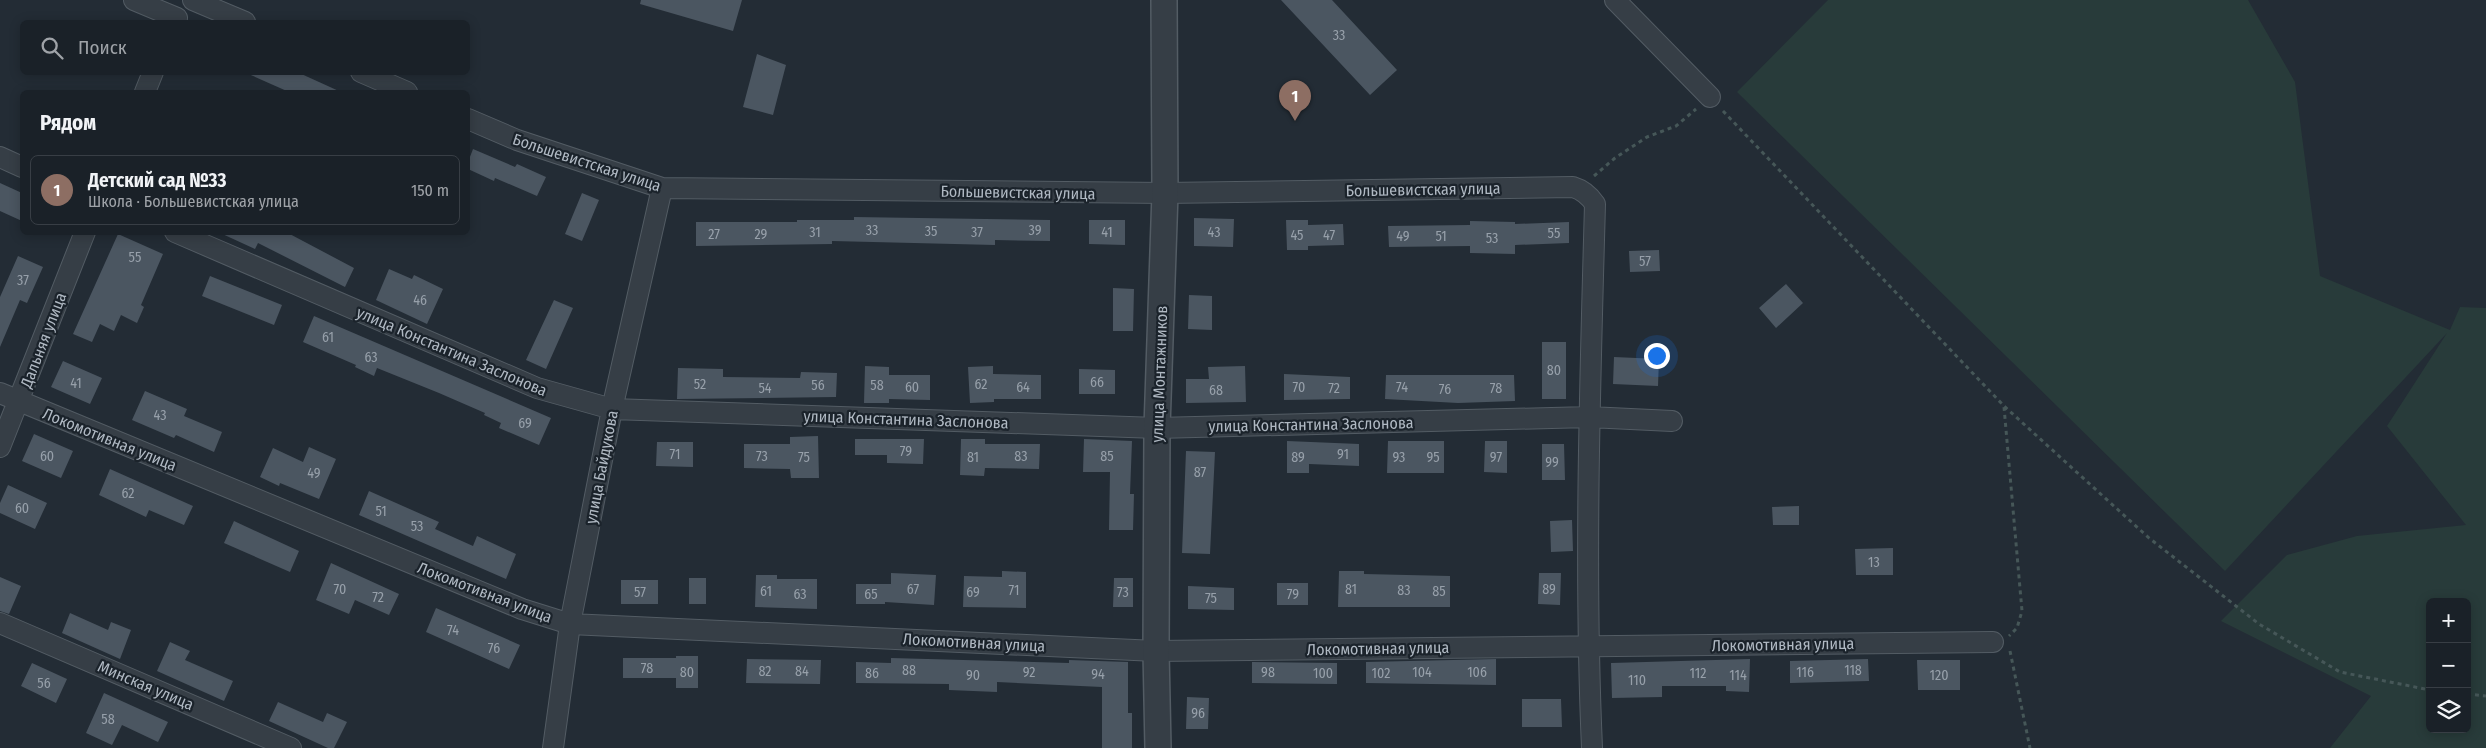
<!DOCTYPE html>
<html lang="ru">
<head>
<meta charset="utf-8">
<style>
  :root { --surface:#1a2128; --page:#232930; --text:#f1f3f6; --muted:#9fa3a8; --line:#383e45; --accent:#8cb8ec }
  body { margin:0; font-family:"Fira Sans Condensed",sans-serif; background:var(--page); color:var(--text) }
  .controls { position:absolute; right:15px; bottom:15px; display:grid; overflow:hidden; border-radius:8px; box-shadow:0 2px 12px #0003 }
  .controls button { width:45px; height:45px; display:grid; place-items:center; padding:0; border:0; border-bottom:1px solid var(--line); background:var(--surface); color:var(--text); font:25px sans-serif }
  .you { position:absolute; left:1656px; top:355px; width:18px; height:18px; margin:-12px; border:4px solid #fff; border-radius:50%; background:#1a73e8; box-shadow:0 0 0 8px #1a73e833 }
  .badge { display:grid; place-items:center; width:32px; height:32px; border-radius:50%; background:var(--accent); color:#fff; font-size:16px; font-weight:700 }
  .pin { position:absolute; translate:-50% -41px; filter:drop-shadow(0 1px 2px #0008) }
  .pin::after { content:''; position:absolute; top:26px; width:18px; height:15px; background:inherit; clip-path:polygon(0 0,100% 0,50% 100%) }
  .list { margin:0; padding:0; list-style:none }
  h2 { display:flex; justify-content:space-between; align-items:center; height:65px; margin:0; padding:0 20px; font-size:21px }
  h2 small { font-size:16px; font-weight:400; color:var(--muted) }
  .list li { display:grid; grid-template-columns:32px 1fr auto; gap:15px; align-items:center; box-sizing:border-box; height:70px; margin:0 10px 10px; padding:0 10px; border:1px solid var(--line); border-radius:8px }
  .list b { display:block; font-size:19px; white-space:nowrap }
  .list p { margin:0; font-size:16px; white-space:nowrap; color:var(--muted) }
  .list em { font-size:16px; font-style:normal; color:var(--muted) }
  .icon { flex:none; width:28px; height:28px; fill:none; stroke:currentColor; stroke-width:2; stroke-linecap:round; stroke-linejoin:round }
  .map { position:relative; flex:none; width:2486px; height:748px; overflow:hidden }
  .search { position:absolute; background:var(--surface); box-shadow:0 2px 12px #0003; left:20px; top:20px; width:450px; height:55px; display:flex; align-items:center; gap:12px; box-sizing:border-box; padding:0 18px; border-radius:8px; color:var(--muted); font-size:19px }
  .panel { position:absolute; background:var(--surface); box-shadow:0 2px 12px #0003; left:20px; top:90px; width:450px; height:145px; border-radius:8px }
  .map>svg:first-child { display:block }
  .green { fill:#283b3a; fill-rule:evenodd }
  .building { fill:#4b5661 }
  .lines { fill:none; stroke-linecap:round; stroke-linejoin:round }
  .minor-casing { stroke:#535c64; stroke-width:22 }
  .tertiary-casing { stroke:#535c64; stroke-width:28 }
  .path { stroke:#465758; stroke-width:3; stroke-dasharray:4 4; stroke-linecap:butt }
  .minor { stroke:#363e46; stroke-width:20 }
  .tertiary { stroke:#363e46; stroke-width:25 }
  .labels { text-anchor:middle; stroke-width:4.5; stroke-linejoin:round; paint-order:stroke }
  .number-label { font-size:14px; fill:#97a0aa }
  .street-label { font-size:16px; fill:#b0b9c3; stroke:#1b232b }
</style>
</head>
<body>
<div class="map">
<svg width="2486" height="748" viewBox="0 0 2486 748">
  <rect width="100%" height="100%" fill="#232c35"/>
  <!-- green -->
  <path class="green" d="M1828,0H2248L2295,82L2320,276L2450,330L2460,307L2486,308V748H2330L2371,696L2221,621L2287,555L2357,536L2466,525L2387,426L2447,333L2225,571L1737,92ZM2430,602H2467V729H2430Z"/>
  <!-- building -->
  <path class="building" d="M641,0H742L733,31L640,4Z
    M1281,0H1332L1397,70L1370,95Z
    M757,54L786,65L773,115L743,107Z
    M244,72H297L341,92H289Z
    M473,149L515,167L517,164L546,177L537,196L495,178L494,181L468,169V162Z
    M0,183L22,193V221L0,211Z
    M582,193L599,200L582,241L565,234Z
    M854,217L1050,220V241L995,240V245L832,241V244L696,246V222H797V220H854Z
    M1194,218L1234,219L1233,247L1194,246Z
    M1089,220H1125V245L1089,244Z
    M1286,220H1308V225L1343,224L1344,245L1308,246V250H1287Z
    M1470,221L1515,222V224L1569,222V243L1515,245V254L1470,253V246L1389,247L1388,226L1470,225Z
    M218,232H286L354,268L345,287L258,243L255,249Z
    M118,234L163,254L141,305L144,307L137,323L121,315L114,331L100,324L92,342L73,334Z
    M1659,250L1660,271L1630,272L1629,251Z
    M18,256L43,267L27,303L20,300L0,347V297Z
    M389,269L412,279L414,275L443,289L427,324L376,300Z
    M210,276L282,305L274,325L202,296Z
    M1786,284L1803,303L1776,328L1759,308Z
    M1113,288L1134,289L1133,331H1113Z
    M1189,295L1212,296V330L1188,329Z
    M554,300L573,308L546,369L526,360Z
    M314,316L551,418L539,445L499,428L501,423L484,415L485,413L439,393L377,368L374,376L355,367L356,365L303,342Z
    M1542,342H1566V399H1542Z
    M1614,357L1659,359L1658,386L1613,384Z
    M63,361L102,378L90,404L51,387Z
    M865,366L889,367V375H930V400L889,399V403H864Z
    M993,366V374L1041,375V399H994V402L970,403L968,367Z
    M1245,366L1246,402L1186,403V379H1209L1208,367Z
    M678,368L723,369V377L800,378L801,372L837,373L836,397L677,399Z
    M1079,369L1115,370V394H1079Z
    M1284,374L1350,377V399L1284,400Z
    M1386,375H1514L1515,401L1458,403L1385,399Z
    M145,391L187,409L184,416L222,432L214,452L176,435L174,438L132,420Z
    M34,434L73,451L61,478L22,461Z
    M818,436L819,478H791L790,469L744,468V444H790V437Z
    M855,439H924L923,464L887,463V455H855Z
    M961,439H985V444H1040L1039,469L985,468L984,476L960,475Z
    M1084,439L1132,441L1130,494H1134L1133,530H1109L1110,472H1083Z
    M1287,441L1359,444V466L1309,464V473H1287Z
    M1388,441H1444V473H1387Z
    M1485,441H1507V473L1484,472Z
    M657,442H693V467L656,466Z
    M1542,444H1564L1565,480H1542Z
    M309,447L336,459L319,499L280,483L279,486L260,477L273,448L303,462Z
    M1186,451L1215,452L1210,554L1182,553Z
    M110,469L193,506L184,525L149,510L146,517L99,495Z
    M8,485L47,503L35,529L0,513V503Z
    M369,491L439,522L435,529L473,546L477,536L516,554L506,579L359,515Z
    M1799,506V525H1773L1772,507Z
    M1572,520L1573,551L1551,552L1550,521Z
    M234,521L299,551L290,572L224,543Z
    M1893,548V575H1856L1855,549Z
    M331,563L399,594L389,615L355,600L349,614L316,600Z
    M1002,571L1026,572V608L963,607L964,576L1002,577Z
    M1339,571H1364V574L1450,576V607H1338Z
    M891,573L936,575L934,605L885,602V604H856V584H891Z
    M1539,573H1561L1560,605L1538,604Z
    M756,575H777V579H817V609L755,607Z
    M0,577L21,586L9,614L0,611Z
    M689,578H706V604H689Z
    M1114,578H1133V607H1113Z
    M621,580H658V604H621Z
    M1277,583H1308V605H1277Z
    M1188,586L1234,588V610L1188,609Z
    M436,608L520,645L509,669L426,632Z
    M70,613L108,630L111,622L131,630L120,659L62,633Z
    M170,642L190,651L185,660L233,681L224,701L157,671Z
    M676,656H698V688H676V678H623V658H676Z
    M891,658L1069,663V660L1128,662V713H1132V748H1102V687L997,682V692L949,690V684L856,683V662L891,663Z
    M747,659L821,660L820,684L746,683Z
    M1496,659V685L1366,683V662Z
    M1750,659L1749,692L1726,691V686H1662V697L1612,698L1611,663Z
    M1868,659L1869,681L1790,683V661Z
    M1917,660H1960V690H1918Z
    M1252,662L1337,663V684L1252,683Z
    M32,663L67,679L56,703L21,686Z
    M104,693L168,722L158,742L122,725L112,745L86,733Z
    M1187,697L1209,698L1208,729H1186Z
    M1522,699H1561L1562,727H1522Z
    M278,702L323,722L327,713L347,722L334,748H328L269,721Z"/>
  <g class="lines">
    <defs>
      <path id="minor" d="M134,0L177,18
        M193,0L245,22
        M1615,0L1710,97
        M361,72L407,92
        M145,92L153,72
        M468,119L517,140L662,188L1165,193L1573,187C1583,190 1589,195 1595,204C1590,385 1584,567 1592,748
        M0,157L22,167
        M175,232L537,388L612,409L1157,428L1589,417L1672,421
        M0,393L522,609L570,624L1156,651L1993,642
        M0,447L85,232
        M0,623L291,748
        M553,748L570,624L612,409L662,188"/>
      <path id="tertiary" d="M1158,748L1156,651L1157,428L1165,193L1164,0"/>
    </defs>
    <!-- minor casing -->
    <use href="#minor" class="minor-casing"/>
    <!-- tertiary casing -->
    <use href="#tertiary" class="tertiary-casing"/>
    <!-- path -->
    <path class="path" d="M1723,111L2004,406L2149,538L2259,624L2340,672L2430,690
      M1594,176L1615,158L1647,137L1676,126L1696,109
      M2004,407L2022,611L2017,628L2009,636
      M2010,651L2030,748
      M2467,694L2486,696"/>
    <!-- minor -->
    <use href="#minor" class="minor"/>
    <!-- tertiary -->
    <use href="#tertiary" class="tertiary"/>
  </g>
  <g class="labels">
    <!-- number labels -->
    <g class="number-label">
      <text x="1339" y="40">33</text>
      <text x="872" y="235">33</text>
      <text x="1035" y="235">39</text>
      <text x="931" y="236">35</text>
      <text x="815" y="237">31</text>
      <text x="977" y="237">37</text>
      <text x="1107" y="237">41</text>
      <text x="1214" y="237">43</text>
      <text x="1554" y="238">55</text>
      <text x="714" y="239">27</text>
      <text x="761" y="239">29</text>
      <text x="1297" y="240">45</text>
      <text x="1329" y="240">47</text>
      <text x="1403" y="241">49</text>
      <text x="1441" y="241">51</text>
      <text x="1492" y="243">53</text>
      <text x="135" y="262">55</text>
      <text x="1645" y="266">57</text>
      <text x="23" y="285">37</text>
      <text x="420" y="305">46</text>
      <text x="328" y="342">61</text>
      <text x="371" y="362">63</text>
      <text x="1554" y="375">80</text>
      <text x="1097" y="387">66</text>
      <text x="76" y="388">41</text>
      <text x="700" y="389">52</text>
      <text x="981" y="389">62</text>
      <text x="818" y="390">56</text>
      <text x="877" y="390">58</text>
      <text x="912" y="392">60</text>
      <text x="1023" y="392">64</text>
      <text x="1299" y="392">70</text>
      <text x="1402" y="392">74</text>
      <text x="765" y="393">54</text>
      <text x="1334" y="393">72</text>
      <text x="1496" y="393">78</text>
      <text x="1445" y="394">76</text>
      <text x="1216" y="395">68</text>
      <text x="160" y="420">43</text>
      <text x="525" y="428">69</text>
      <text x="906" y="456">79</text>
      <text x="675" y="459">71</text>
      <text x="1343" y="459">91</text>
      <text x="47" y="461">60</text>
      <text x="762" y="461">73</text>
      <text x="1021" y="461">83</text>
      <text x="1107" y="461">85</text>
      <text x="804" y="462">75</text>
      <text x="973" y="462">81</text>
      <text x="1298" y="462">89</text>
      <text x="1399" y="462">93</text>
      <text x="1433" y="462">95</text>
      <text x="1496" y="462">97</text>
      <text x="1552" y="467">99</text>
      <text x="1200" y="477">87</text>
      <text x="314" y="478">49</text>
      <text x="128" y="498">62</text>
      <text x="22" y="513">60</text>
      <text x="381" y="516">51</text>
      <text x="417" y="531">53</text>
      <text x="1874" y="567">13</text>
      <text x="340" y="594">70</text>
      <text x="913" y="594">67</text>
      <text x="1351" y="594">81</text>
      <text x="1549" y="594">89</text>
      <text x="1014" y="595">71</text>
      <text x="1404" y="595">83</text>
      <text x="766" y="596">61</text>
      <text x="1439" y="596">85</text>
      <text x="640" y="597">57</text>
      <text x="973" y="597">69</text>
      <text x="1123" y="597">73</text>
      <text x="800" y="599">63</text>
      <text x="871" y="599">65</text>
      <text x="1293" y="599">79</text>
      <text x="378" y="602">72</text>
      <text x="1211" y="603">75</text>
      <text x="453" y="635">74</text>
      <text x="494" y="653">76</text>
      <text x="647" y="673">78</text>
      <text x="909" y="675">88</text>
      <text x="1853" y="675">118</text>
      <text x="765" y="676">82</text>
      <text x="802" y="676">84</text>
      <text x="687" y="677">80</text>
      <text x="1029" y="677">92</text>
      <text x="1268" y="677">98</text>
      <text x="1422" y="677">104</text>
      <text x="1477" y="677">106</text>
      <text x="1805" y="677">116</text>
      <text x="872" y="678">86</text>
      <text x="1323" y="678">100</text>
      <text x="1381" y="678">102</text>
      <text x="1698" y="678">112</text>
      <text x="1098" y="679">94</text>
      <text x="973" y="680">90</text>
      <text x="1738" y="680">114</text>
      <text x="1939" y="680">120</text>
      <text x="1637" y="685">110</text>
      <text x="44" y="688">56</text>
      <text x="1198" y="718">96</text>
      <text x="108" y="724">58</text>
    </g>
    <!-- street labels -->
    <g class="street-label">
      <text transform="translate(587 162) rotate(18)" y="6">Большевистская улица</text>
      <text transform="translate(1423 189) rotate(-1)" y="6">Большевистская улица</text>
      <text transform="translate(1018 192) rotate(1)" y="6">Большевистская улица</text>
      <text transform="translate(43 340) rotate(-69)" y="6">Дальняя улица</text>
      <text transform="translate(452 351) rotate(23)" y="6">улица Константина Заслонова</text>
      <text transform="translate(1159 374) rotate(-88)" y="6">улица Монтажников</text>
      <text transform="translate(906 419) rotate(2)" y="6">улица Константина Заслонова</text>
      <text transform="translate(1311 424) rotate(-1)" y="6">улица Константина Заслонова</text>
      <text transform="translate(110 439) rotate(22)" y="6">Локомотивная улица</text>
      <text transform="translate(601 467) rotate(-79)" y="6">улица Байдукова</text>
      <text transform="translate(485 592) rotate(21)" y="6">Локомотивная улица</text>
      <text transform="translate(974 642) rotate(3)" y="6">Локомотивная улица</text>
      <text transform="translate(1783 644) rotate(-1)" y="6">Локомотивная улица</text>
      <text transform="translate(1378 648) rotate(-1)" y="6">Локомотивная улица</text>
      <text transform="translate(146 685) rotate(23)" y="6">Минская улица</text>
    </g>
  </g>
</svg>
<div class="controls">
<button>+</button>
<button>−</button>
<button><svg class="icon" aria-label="layers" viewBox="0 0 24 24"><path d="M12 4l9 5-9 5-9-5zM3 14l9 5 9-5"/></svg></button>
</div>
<div class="you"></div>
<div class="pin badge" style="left:1295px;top:121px;background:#8d6e63">1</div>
<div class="search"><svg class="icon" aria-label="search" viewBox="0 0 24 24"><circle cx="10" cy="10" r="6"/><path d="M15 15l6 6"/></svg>Поиск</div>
<section class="panel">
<h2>Рядом<small></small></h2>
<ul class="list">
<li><span class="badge" style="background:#8d6e63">1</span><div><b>Детский сад №33</b><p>Школа · Большевистская улица</p></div><em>150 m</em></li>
</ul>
</section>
</div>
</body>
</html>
